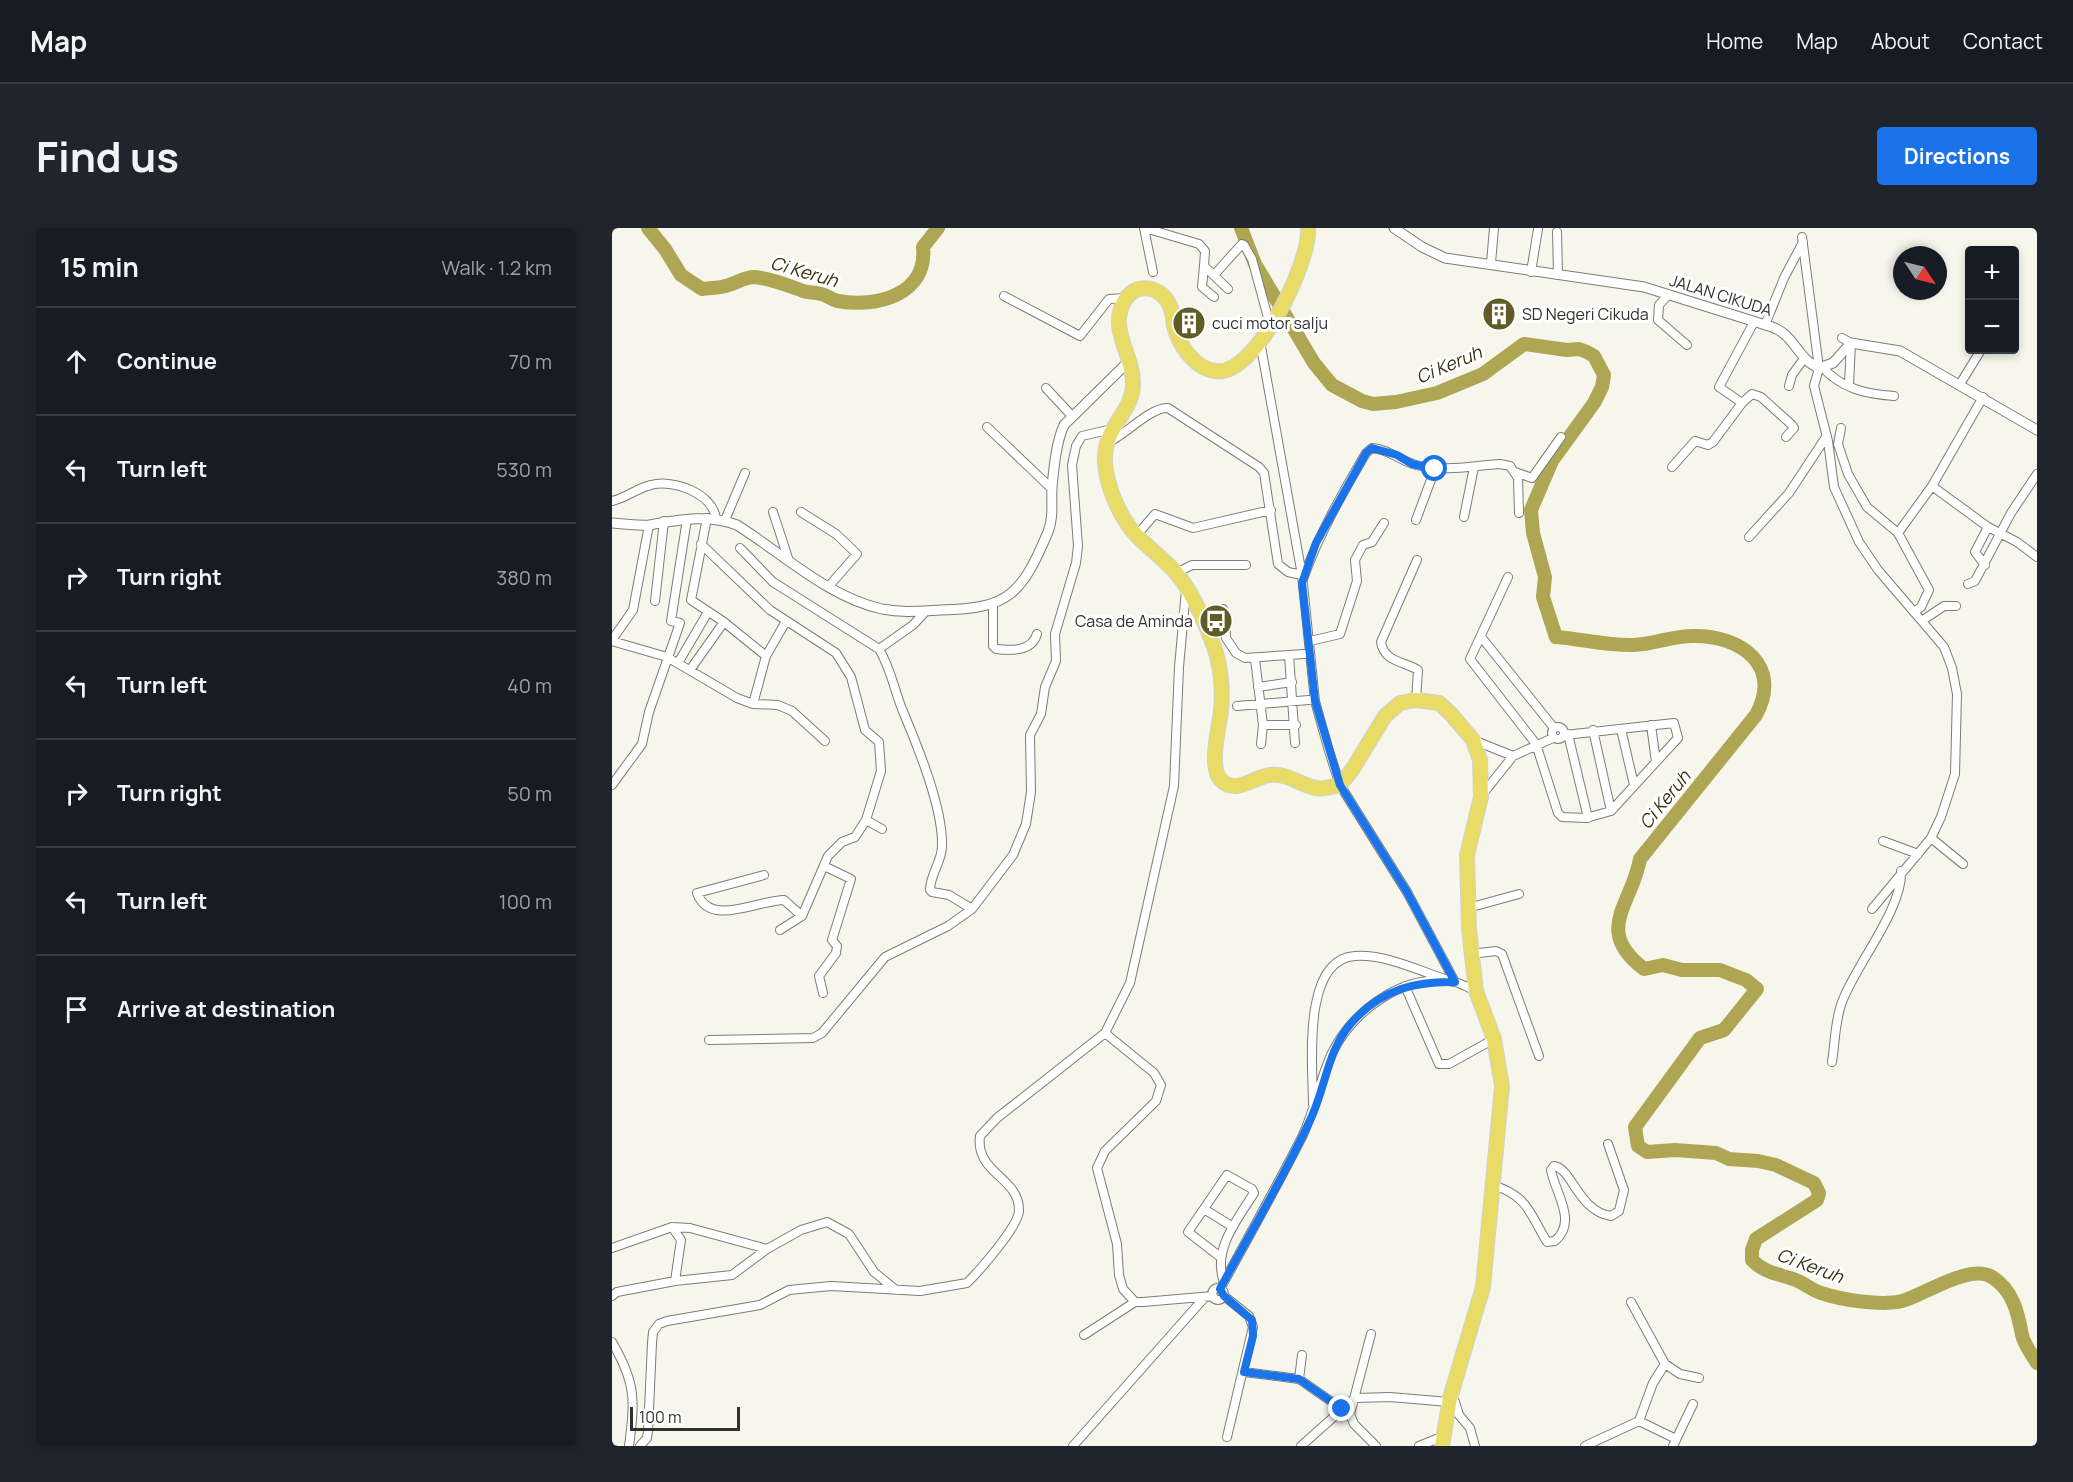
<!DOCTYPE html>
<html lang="en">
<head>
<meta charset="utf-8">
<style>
  :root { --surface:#171b24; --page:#20242c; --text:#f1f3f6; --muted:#9ea1a6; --line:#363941; --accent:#1a73e8 }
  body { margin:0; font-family:Manrope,sans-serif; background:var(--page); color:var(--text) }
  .controls { position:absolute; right:18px; top:18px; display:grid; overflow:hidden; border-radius:6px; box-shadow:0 3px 9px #0003 }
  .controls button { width:54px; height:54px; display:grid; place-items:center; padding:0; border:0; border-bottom:2px solid var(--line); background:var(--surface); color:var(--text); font:30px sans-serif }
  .compass { position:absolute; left:1281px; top:18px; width:54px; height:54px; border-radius:50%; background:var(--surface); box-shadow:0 3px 9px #0003; rotate:125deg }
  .scale { position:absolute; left:18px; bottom:15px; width:110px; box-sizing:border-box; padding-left:6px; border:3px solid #30302d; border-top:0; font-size:16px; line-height:21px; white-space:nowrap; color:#30302d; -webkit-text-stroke:4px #fff; paint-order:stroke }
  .stop { position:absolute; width:18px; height:18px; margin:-14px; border:4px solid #1a73e8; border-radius:50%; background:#fff }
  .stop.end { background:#1a73e8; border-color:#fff; box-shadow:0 2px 6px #0008 }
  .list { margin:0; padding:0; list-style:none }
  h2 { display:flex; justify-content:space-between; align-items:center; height:78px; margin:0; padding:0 24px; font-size:26px }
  h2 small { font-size:20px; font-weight:400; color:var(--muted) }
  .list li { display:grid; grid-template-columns:39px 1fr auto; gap:18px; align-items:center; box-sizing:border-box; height:108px; padding:0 24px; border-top:2px solid var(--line) }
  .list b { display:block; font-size:22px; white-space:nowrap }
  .list em { font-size:20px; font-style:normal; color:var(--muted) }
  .icon { flex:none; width:33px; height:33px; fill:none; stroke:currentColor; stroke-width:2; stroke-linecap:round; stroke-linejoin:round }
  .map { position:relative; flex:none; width:1425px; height:1218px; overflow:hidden; border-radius:6px }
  header { display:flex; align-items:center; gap:36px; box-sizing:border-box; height:84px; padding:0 30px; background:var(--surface); border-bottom:2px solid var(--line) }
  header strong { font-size:28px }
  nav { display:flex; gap:33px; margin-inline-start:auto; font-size:21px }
  .intro { display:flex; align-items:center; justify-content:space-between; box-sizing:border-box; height:144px; padding:0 36px }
  h1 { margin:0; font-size:42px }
  .button { padding:15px 27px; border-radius:6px; background:var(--accent); color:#fff; font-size:21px; font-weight:700 }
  main { display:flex; gap:36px; padding:0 36px }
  aside { flex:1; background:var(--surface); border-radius:6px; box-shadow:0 3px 9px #0003 }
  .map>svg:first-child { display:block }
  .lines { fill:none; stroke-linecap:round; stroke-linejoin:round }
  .river { stroke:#afa653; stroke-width:14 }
  .minor-casing { stroke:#7e7d75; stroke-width:10 }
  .tertiary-casing { stroke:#7e7d75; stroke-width:11 }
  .trunk-casing { stroke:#d1d1d1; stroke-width:16 }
  .minor { stroke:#fff; stroke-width:8 }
  .tertiary { stroke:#fff; stroke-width:9 }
  .trunk { stroke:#e8dc66; stroke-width:14 }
  .route { stroke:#1a73e8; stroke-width:8 }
  .labels { text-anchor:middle; stroke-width:6; stroke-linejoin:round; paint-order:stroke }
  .street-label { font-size:16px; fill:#30302d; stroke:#fff }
  .poi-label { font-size:16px; fill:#30302d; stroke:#fff; text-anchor:start }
  .water-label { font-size:18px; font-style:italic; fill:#35310c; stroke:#fff }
</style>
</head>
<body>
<header>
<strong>Map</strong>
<nav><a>Home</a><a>Map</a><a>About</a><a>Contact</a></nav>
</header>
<div class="intro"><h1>Find us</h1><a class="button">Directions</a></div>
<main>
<aside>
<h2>15 min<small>Walk · 1.2 km</small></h2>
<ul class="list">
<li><svg class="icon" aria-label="ahead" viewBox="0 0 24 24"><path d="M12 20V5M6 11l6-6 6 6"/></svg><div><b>Continue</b></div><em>70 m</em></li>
<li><svg class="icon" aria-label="left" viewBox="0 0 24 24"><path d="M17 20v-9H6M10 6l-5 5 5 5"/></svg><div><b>Turn left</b></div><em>530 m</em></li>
<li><svg class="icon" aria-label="right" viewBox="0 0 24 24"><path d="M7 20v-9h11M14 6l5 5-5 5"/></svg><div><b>Turn right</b></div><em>380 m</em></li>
<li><svg class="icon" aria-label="left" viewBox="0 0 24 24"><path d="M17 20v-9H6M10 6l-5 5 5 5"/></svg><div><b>Turn left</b></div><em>40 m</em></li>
<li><svg class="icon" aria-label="right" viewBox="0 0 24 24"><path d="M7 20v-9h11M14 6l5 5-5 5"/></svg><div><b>Turn right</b></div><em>50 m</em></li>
<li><svg class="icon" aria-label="left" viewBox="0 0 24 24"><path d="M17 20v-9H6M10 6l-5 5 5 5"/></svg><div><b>Turn left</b></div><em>100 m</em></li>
<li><svg class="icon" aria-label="arrive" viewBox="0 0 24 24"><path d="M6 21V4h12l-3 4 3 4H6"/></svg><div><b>Arrive at destination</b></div></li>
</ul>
</aside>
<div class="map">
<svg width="1425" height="1218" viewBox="0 0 1425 1218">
  <rect width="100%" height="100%" fill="#f6f6ed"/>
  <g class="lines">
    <!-- river -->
    <path class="river" d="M36,0L53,21L69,47L90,61C98,60 109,60 117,57C127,54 132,49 143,49C161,51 175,57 191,63C197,65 203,64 209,66C215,67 220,72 226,73C264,80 316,67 311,19L326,0
      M629,0L643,36L702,135L720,157L750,173L761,176L784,174L825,165L871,146L912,116L955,122L967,121L975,124L982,128L992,147L990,159L982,175L940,233L919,282L921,305L933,349L931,369L944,409C970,411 996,418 1022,417C1042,416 1060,408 1081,408C1128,407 1171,437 1144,487L1028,631C1020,677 981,702 1032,741L1051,737L1070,742H1108L1134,752L1145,761L1112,802L1088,810L1023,899L1026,918L1035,924L1063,922L1104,925L1117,931L1146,933L1164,937L1202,955L1207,965L1205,972L1144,1011L1140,1022V1032C1151,1044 1166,1046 1181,1051C1191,1054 1199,1062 1209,1065C1230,1072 1269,1078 1290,1073C1312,1067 1358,1035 1380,1049C1401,1062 1406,1085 1410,1107C1412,1116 1420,1127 1425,1135"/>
    <defs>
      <path id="minor" d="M532,0L541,44
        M533,0L587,16L593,23L592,38L616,61
        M945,4L946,47
        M1190,9L1207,140L1202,158L1216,213L1222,259L1247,314L1266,342L1332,419L1340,440L1345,466L1343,546L1329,589L1319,610L1260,681
        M879,35L882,0
        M592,38L590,59L602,69
        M919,44L926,1
        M602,47L630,16L632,17L640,31L658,97
        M1056,67L1047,77L1046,92L1075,117
        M392,68L468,108L497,71L514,70
        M1142,94L1107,159L1130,175L1140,166L1149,169L1180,197L1182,200L1174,209
        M1153,97L1172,50L1191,14
        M1230,110L1239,115L1237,156
        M648,113L690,347L703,473L717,523L728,557L795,664L843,754
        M1210,139C1230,161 1254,166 1282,168
        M1348,156L1369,122
        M1177,158L1180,147L1191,132
        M434,160L459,187
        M1371,169L1320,258L1376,299L1405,314L1425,329
        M375,199L440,261
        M1229,200L1226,216L1236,246L1255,279L1286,305L1317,362L1309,379L1302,384
        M497,214C514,206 539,179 556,180L647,239L652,245L666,336L676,344L690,347
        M1060,239L1083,213L1096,217L1101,214L1130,175
        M903,244L920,250L949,209
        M0,273C14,270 25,260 39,257C61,251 101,265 104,291
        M161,284L177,333
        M189,284L224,306L245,326L217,358
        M852,289L862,239
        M95,290L79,372L112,394
        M113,292L133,245
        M804,292L823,241
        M1286,305L1320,258
        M524,308L543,286L581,300L659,282
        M1137,309L1177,265L1214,209
        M89,316L158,382L224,425L239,449L253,502L267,514L269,543L254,592L270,601
        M128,320L161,354L267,421C279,441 282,461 290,481C305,517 331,579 330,618C330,634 318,646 318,662L320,664L337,667L360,681L401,627L414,596L419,564L418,507L429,486L433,459L444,433L443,406L464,335L466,318L460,237L464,218L470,208L500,201
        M1373,337L1363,324L1376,299
        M564,345L580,337H634
        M896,349L858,431L924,516L946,585L950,589L974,590L999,583L1066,510L1062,495L953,507
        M691,351C707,306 730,266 754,225L760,220C777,221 788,233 804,237C833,244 858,238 888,236L898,238L906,250L907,285
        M1356,356L1363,353L1399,285L1425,246
        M43,373L52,293
        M381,376V418L384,421C401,423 420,423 425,406
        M588,387L611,381L613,386L614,410L624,425L633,430L692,426
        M1311,392L1332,378H1344
        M870,410L942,500
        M0,412L21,382L37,297
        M0,413L55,429L125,470L141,476L166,477L180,483L213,513
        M698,413L728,406L745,353L743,332L751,317L760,314L772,295
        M267,421L301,397L312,385
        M677,427L683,515
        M643,431L651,497L649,516
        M66,435L96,384
        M78,442L112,394L154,428
        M646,459L680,454
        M804,472L806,442C791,433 772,434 769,414L805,332
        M141,476L154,428L173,395
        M625,478L697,472
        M651,497H684
        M1039,497L1044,534
        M940 505a6 6 0 1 1 12 0a6 6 0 1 1-12 0Z
        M1009,501L1022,557
        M981,502L999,583
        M956,506L976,590
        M861,512L901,528L941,510
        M0,557L30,516L37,484L68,395L59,393L75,291
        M870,567L901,528
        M1319,610L1351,636
        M1271,613L1306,626
        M152,647L85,665C98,700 146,672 172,672L190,688
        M856,680L907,666
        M168,702L190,688L216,628L230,614L243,609L254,592
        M859,726L884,723L890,726L927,828
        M793,758L827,836H837L882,811
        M211,765L207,748L224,725L225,718L220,712L239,651L212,638
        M493,805L542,845L549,857L544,873L493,923L485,940L505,1016L507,1047L511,1061L523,1074H531L601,1068
        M97,812L201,810L210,805L273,729L336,698L360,681
        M1220,834C1223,815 1223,792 1230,774C1244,736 1291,681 1289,643
        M701,876C701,840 689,731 743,728C773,726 805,742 833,751
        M880,957C915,967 917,984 935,1014L943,1013C966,993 943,965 939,942L942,938C960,940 966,983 999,988L1007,983L1012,962L996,916
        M592,981L621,999
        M60,999L69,1012L63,1053
        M0,1020L60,999L78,1000L155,1021L189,1002L215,994L237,1006L262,1044L284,1062
        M607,1028L576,1004L615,947L640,961L642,965C625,992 600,1022 612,1054
        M600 1066a6 6 0 1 1 12 0a6 6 0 1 1-12 0Z
        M608,1061C636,1010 664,960 690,909C703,882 707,854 719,827C740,783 792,744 843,754C850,756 857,760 864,763
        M0,1068L5,1064L63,1053L120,1047L155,1021
        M612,1068L637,1088L641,1099L615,1209
        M759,1106L738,1186L742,1196L764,1218
        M472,1107L523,1074
        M0,1114C24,1155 23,1172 17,1218
        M690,1127L687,1151L730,1181
        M1053,1136L1068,1146L1087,1150
        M632,1144L687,1151
        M838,1170L843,1174L847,1187L858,1200L863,1218
        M1027,1193L1064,1211
        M28,1218L35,1210L36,1203L40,1115L41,1104L47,1096L55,1093L148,1077L177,1062L219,1058L308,1063L355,1055C367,1043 406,999 407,983C408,949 363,946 368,908L385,890L493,805L518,755L562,558L567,439L574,362
        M461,1218L593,1069
        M689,1218L743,1170L778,1169L837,1174
        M807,1218L832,1208
        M973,1218L1027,1193L1041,1155L1053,1136L1019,1074
        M1061,1218L1081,1176"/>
      <path id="tertiary" d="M782,0L810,19L833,30L1032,59L1160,99C1183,107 1185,131 1207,140L1221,135L1239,115L1288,123L1425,202
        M0,295C12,296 25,298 37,297C67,292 95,286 125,297C171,326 216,369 270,381C291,385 309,383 329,382C398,381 410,365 436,304C442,288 439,276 440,259C442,239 444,215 452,197L516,134"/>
      <path id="trunk" d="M696,0C699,34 643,150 603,143C582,140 567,117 562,98C561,89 561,82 556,74C546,58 524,54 513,72C495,101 523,129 521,158C520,185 491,199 493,234C494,258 509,292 526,309C539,322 554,333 565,346C581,365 592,392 601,416C609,436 611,462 609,483C607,500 597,537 608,551C623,568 641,549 658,547C677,545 687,557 704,560C711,562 721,558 728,557L740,542L773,488L788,475L804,472L827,475L839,486L861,512L868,532L869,569L855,627L857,701L864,763L882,811L890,858L871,1059L838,1170L830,1218"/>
    </defs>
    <!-- minor casing -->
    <use href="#minor" class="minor-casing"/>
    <!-- tertiary casing -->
    <use href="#tertiary" class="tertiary-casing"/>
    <!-- trunk casing -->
    <use href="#trunk" class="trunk-casing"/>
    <!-- minor -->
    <use href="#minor" class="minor"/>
    <!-- tertiary -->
    <use href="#tertiary" class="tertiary"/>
    <!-- trunk -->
    <use href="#trunk" class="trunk"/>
  </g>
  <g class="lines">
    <!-- route -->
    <path class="route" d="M730,1181L687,1151L632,1144L641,1108L640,1092L612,1068L608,1061C639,1003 673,948 700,888C715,854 716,818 744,790C772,761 805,753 843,754L795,664L728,557L703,473L690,355L704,315L754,225L760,220L785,227L800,236L823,241"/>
  </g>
  <!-- icons -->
  <defs>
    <symbol id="building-disc" viewBox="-11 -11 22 22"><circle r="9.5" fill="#605b27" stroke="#fff"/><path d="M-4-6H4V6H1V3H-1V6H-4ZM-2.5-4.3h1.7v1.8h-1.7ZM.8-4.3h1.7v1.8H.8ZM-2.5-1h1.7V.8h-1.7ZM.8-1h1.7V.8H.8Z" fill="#fff"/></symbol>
    <symbol id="bus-disc" viewBox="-11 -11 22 22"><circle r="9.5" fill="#605b27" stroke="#fff"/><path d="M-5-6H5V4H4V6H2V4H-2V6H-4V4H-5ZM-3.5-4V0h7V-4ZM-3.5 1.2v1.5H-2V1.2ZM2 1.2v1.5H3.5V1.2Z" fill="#fff"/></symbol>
  </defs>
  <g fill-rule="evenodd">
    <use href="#building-disc" x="868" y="67" width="38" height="38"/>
    <use href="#building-disc" x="558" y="76" width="38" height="38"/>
    <use href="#bus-disc" x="585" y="374" width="38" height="38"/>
  </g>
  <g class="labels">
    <!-- street labels -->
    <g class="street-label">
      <text transform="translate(1109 67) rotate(17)" y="6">JALAN CIKUDA</text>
    </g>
    <!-- poi labels -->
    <g class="poi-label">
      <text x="910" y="92">SD Negeri Cikuda</text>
      <text x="600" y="101">cuci motor salju</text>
      <text x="581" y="399" text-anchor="end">Casa de Aminda</text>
    </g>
    <!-- water labels -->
    <g class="water-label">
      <text transform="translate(192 44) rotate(16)" y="6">Ci Keruh</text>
      <text transform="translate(837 137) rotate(-23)" y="6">Ci Keruh</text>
      <text transform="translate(1053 572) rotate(-51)" y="6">Ci Keruh</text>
      <text transform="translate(1198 1038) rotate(20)" y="6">Ci Keruh</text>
    </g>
  </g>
</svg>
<div class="controls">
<button>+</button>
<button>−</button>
</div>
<svg class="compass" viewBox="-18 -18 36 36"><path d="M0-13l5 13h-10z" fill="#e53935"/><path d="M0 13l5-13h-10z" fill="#9ea1a6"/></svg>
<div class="scale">100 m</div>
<div class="stop" style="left:823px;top:241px"></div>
<div class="stop end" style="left:730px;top:1181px"></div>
</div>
</main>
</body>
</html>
